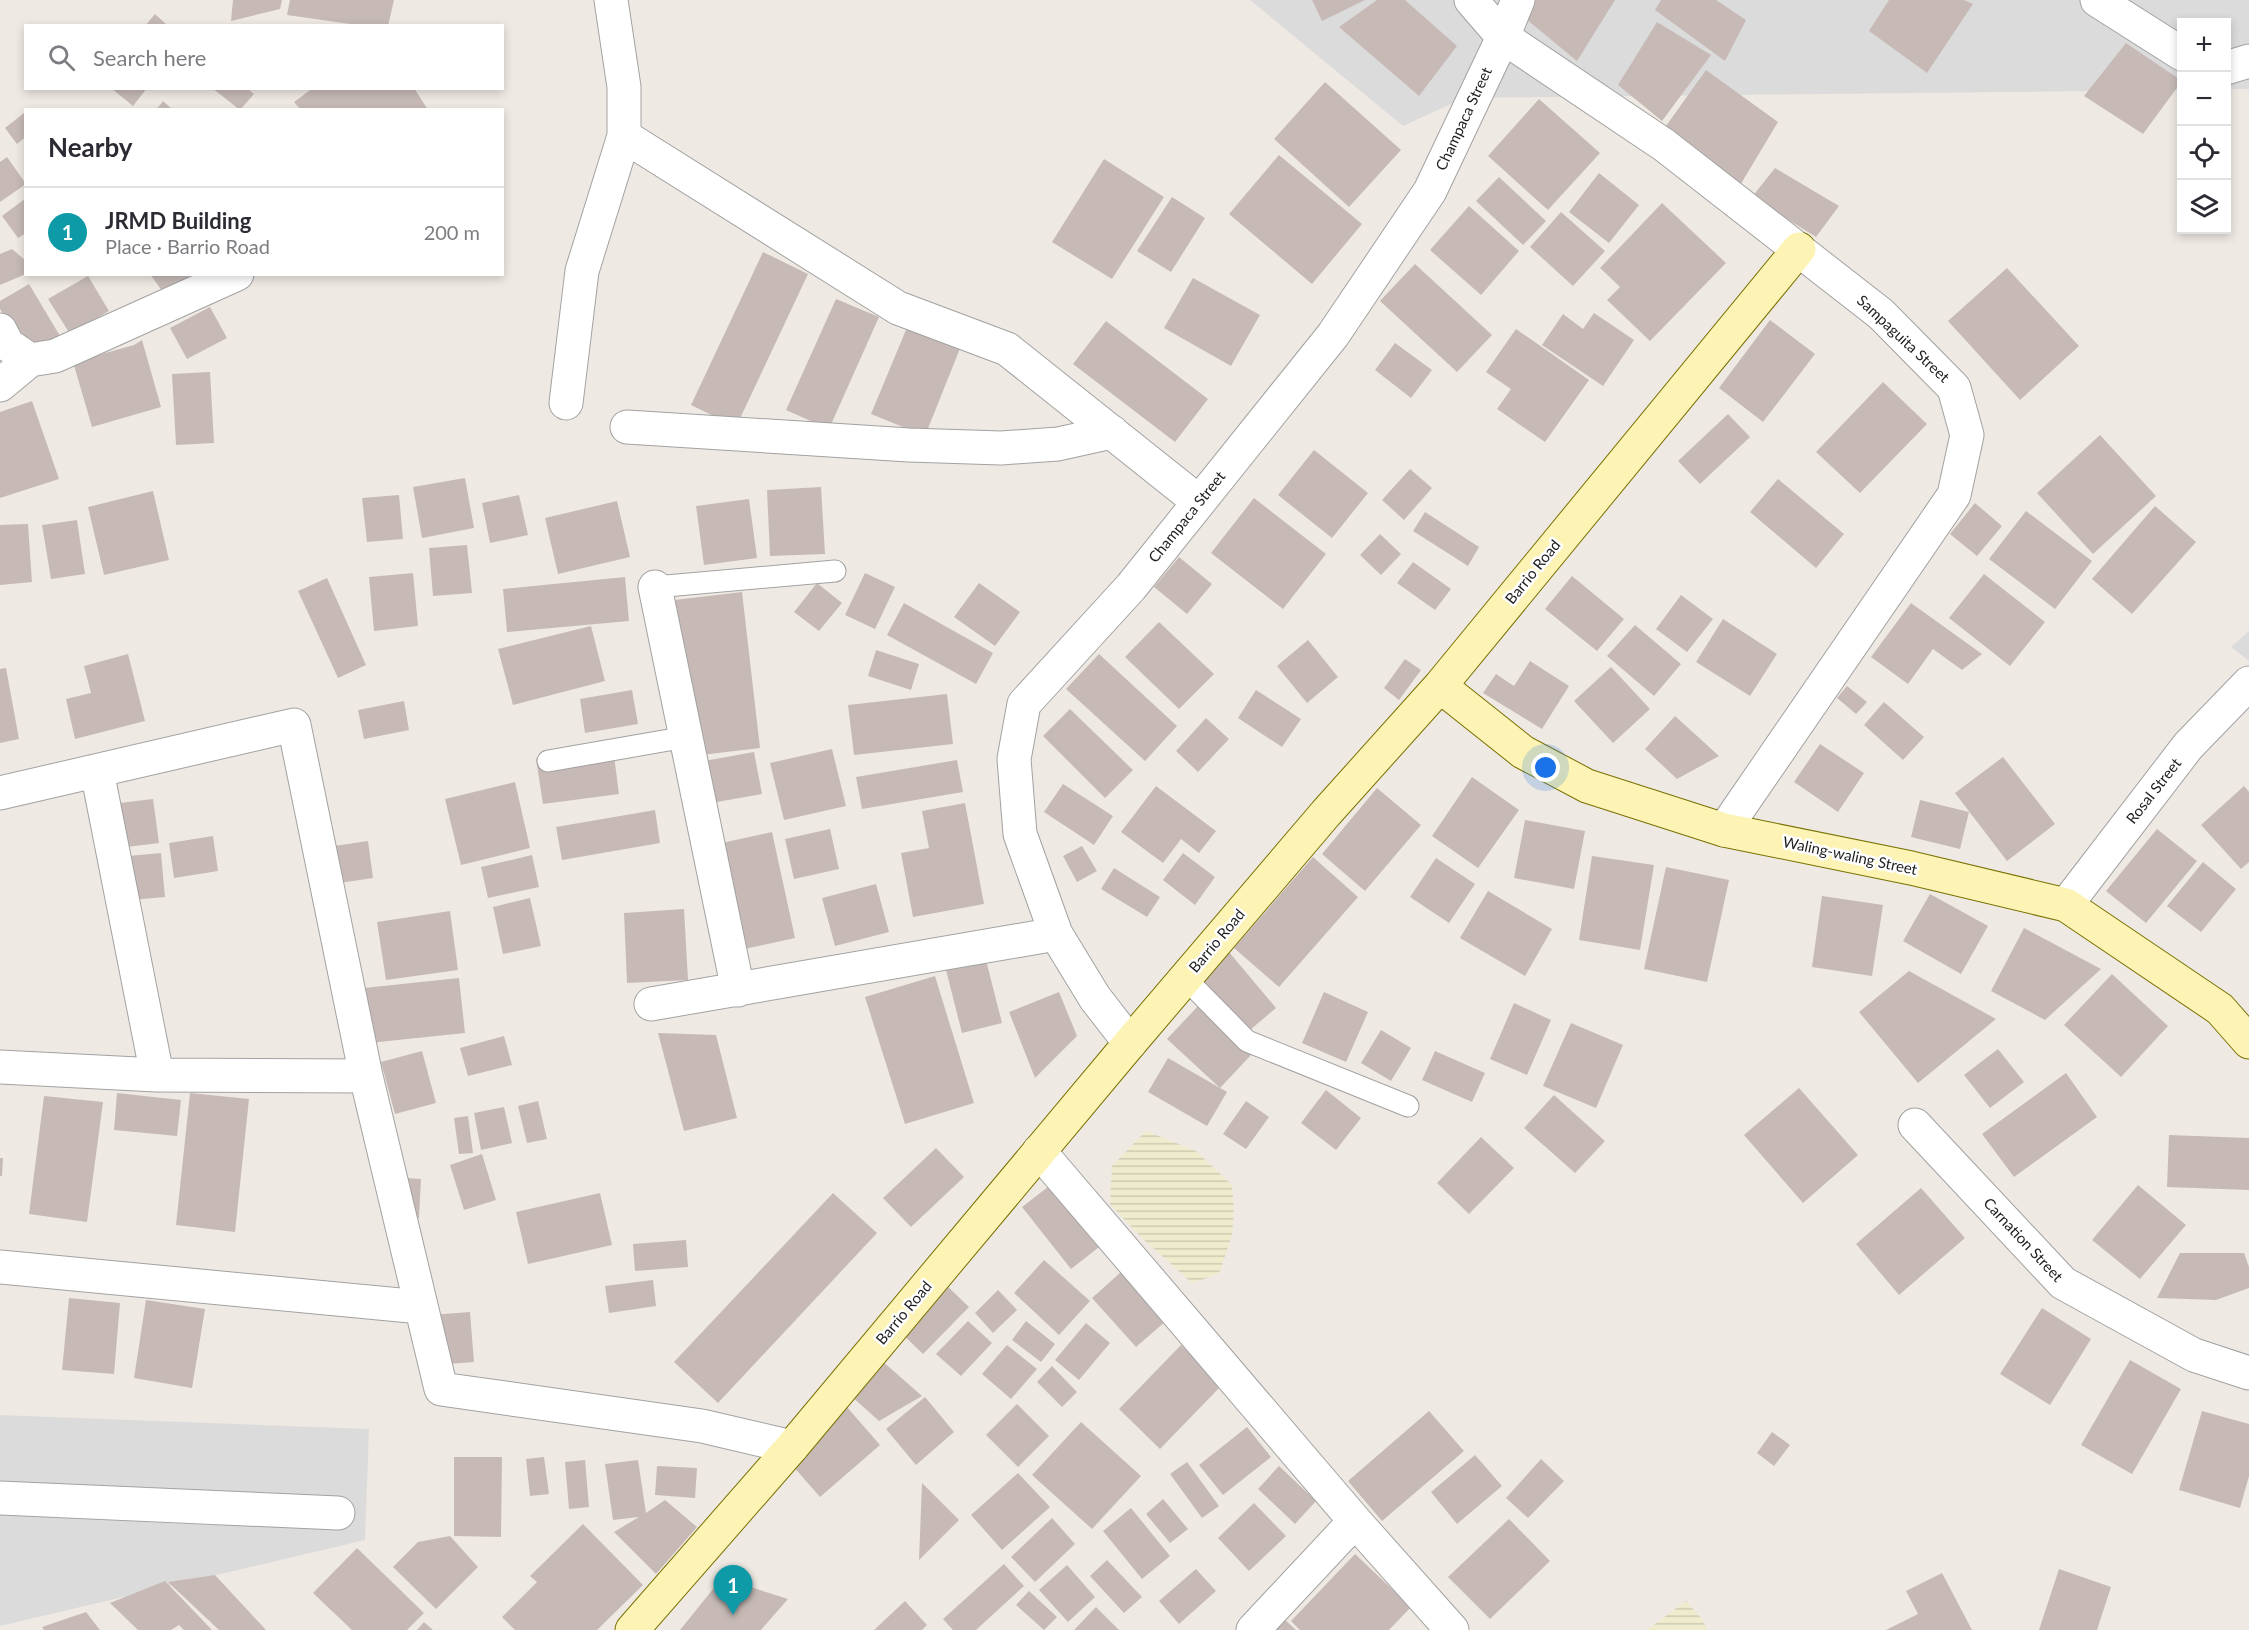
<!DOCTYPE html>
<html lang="en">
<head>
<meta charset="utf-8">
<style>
  :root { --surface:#fff; --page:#f2f2f3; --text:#2b2b33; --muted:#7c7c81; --line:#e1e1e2; --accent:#cc0024 }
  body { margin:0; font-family:Lato,sans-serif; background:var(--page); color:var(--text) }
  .controls { position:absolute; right:18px; top:18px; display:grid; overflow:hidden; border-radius:0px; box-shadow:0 3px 9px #0003 }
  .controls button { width:54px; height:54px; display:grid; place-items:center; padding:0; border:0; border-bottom:2px solid var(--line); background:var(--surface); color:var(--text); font:30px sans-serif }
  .you { position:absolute; left:1546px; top:768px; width:21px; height:21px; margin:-15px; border:4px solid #fff; border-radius:50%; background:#1a73e8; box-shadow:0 0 0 9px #1a73e833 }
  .badge { display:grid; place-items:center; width:39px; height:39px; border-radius:50%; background:var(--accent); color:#fff; font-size:20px; font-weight:700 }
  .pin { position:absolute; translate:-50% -50px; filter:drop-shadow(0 2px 3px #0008) }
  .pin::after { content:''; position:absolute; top:32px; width:21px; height:18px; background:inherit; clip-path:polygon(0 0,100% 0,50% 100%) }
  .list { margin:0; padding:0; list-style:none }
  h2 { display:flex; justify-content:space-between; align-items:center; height:78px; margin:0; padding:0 24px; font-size:26px }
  h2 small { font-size:20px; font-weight:400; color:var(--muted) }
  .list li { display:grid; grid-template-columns:39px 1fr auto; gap:18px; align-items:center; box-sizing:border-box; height:90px; padding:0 24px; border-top:2px solid var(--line) }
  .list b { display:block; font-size:22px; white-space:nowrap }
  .list p { margin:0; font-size:20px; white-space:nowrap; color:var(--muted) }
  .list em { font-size:20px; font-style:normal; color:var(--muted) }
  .icon { flex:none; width:33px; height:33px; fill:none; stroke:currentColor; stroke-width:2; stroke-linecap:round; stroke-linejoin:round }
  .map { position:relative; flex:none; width:2249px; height:1630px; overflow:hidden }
  .search { position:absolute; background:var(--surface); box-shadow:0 3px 9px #0003; left:24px; top:24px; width:480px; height:66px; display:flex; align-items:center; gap:15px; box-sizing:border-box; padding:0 21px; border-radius:0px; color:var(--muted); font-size:22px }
  .panel { position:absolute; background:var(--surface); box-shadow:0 3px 9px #0003; left:24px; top:108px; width:480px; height:168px; border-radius:0px }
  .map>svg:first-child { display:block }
  .residential { fill:#dcdbdb }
  .farmland { fill:url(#farmland-rules) }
  .building { fill:#c7bab6 }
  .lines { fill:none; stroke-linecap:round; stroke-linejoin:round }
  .lane-casing { stroke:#a2a2a2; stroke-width:23 }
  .street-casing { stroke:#a2a2a2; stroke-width:35 }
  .secondary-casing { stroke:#797101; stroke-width:35 }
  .lane { stroke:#fff; stroke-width:21 }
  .street { stroke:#fff; stroke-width:33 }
  .secondary { stroke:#fcf3b5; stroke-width:33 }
  .labels { text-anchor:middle; stroke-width:5; stroke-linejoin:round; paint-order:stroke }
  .street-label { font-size:15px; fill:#1e1e1e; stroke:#fff }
</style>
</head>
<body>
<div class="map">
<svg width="2249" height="1630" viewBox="0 0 2249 1630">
  <defs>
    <pattern id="farmland-rules" width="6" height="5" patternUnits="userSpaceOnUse" patternTransform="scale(1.5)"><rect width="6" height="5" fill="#efecce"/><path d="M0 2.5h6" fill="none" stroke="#cccab0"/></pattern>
  </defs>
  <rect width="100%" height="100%" fill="#efe9e3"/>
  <!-- residential -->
  <path class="residential" d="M1250,0H2249V89H2227L2226,22H2182L2181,90L1464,98L1403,126Z
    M2249,631V661L2231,647Z
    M0,1415L369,1429L365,1540L0,1626Z"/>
  <!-- farmland -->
  <path class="farmland" d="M1146,1131L1196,1151L1232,1185L1234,1208L1232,1235L1219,1274L1192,1283L1142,1238L1110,1204L1112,1166Z
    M1686,1601L1702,1619L1708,1630H1647Z"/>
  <!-- building -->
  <path class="building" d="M233,0H282L280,9L231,21Z
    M290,0H394L388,26H364L287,15Z
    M1312,0H1365L1322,21Z
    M1377,0H1405L1457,46L1419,96L1339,27Z
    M1536,0H1615L1577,61L1526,19Z
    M1661,0H1716L1746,20L1725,61L1655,10Z
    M1889,0H1964L1973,4L1927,73L1869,31Z
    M155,14L168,26H145Z
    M1657,22L1711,55L1662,121L1618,85Z
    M2126,43L2182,81L2143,134L2084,96Z
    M1706,70L1778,122L1739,187L1666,126Z
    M1325,82L1401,150L1349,207L1274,139Z
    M111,88H147L133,106Z
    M212,88H247L254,94L240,110Z
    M313,88H414L428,110H301L294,102Z
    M1539,99L1600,153L1548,210L1488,156Z
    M163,101L173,110H156Z
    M24,113L26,115V137L17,144L5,128Z
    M1279,155L1362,224L1312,284L1229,214Z
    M7,157L26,184L0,202V162Z
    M1104,159L1164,197L1112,279L1052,242Z
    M1775,168L1839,206L1816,237L1752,197Z
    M1599,173L1639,205L1609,243L1569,212Z
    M1499,177L1546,221L1523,245L1476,201Z
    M1172,197L1205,218L1171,272L1137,251Z
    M26,198V233L18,238L2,216Z
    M1662,203L1726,263L1650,341L1607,300L1620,287L1600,268Z
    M1469,206L1519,251L1481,295L1430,250Z
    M1561,212L1605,251L1573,286L1530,247Z
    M12,249L26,261V274L0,285V254Z
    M763,252L808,274L736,427L691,405Z
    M1415,264L1492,335L1457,372L1380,301Z
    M2007,268L2079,346L2020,400L1948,321Z
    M150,274H187L190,282L167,298Z
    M88,276L109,311L70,334L48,299Z
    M1193,278L1260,315L1231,366L1164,328Z
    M29,284L60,336L28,355L0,309V301Z
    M836,299L879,317L829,429L786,410Z
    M210,307L227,338L187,359L170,328Z
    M1594,313L1634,340L1603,386L1542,345L1563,314L1583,329Z
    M1770,320L1815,354L1763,422L1719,388Z
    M1106,321L1208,399L1175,442L1073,364Z
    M908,325L961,346L925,436L871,414Z
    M1516,329L1589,380L1545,442L1497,409L1511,389L1486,372Z
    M142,340L161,407L92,427L73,362L134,345Z
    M1395,343L1432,370L1411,398L1375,370Z
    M210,372L214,443L176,445L172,374Z
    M1883,382L1927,424L1860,493L1816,452Z
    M32,401L59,479L0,498V412Z
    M1728,414L1750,437L1700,484L1678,461Z
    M2100,435L2156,496L2093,554L2037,493Z
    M1314,450L1368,493L1332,538L1278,495Z
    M1410,469L1432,488L1404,520L1382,500Z
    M465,478L474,528L422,538L413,487Z
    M1778,479L1844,534L1816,568L1750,512Z
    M821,487L825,554L770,556L767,490Z
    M153,491L169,560L104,575L88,507Z
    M399,495L403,539L367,542L362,498Z
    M519,495L528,535L490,543L482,503Z
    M1254,498L1326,554L1283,609L1211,553Z
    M749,499L757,558L704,565L696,506Z
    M617,501L630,557L558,574L545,518Z
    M1975,503L2002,526L1977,556L1950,534Z
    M2155,506L2196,542L2132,614L2092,579Z
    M2026,511L2092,561L2055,609L1989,559Z
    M1425,512L1479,547L1468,566L1413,531Z
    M77,520L85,574L51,579L42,525Z
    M28,524L32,582L0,585V525Z
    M1380,534L1401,554L1381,575L1360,555Z
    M467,545L472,593L433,596L429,548Z
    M1179,557L1212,584L1187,614L1154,587Z
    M1413,562L1451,589L1435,610L1397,583Z
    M413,573L418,626L374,631L369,577Z
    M865,573L895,587L875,629L845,615Z
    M1984,574L2045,622L2010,666L1949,618Z
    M1572,576L1624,619L1597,651L1545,609Z
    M625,577L629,621L507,632L503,589Z
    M327,578L366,665L338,678L298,591Z
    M817,583L842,603L819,631L794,612Z
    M979,583L1020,612L995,646L954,617Z
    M742,592L760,748L684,757L666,601Z
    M1681,595L1713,619L1687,652L1656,629Z
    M904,603L993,653L976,684L887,635Z
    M1911,603L1982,654L1962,670L1933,649L1908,684L1871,657Z
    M1723,619L1777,654L1750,696L1696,662Z
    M1159,622L1214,674L1179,709L1125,657Z
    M1635,625L1681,664L1654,696L1607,656Z
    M591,626L605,681L513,705L498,649Z
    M1308,640L1338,677L1307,703L1277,666Z
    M876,650L919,664L911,690L868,676Z
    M128,654L145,721L75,739L66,699L91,693L84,666Z
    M1099,654L1177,726L1145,761L1066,689Z
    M1405,659L1421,670L1399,700L1384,688Z
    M1530,661L1569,686L1542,729L1483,693L1496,674L1514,686Z
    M1611,667L1650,709L1613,743L1574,701Z
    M6,668L19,739L0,743V669Z
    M1847,686L1867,702L1856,714L1837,698Z
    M632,690L638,724L585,733L580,699Z
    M1256,690L1301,719L1282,747L1238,718Z
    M947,694L953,744L854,755L848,705Z
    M404,701L409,730L364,739L358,710Z
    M1884,702L1924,737L1903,760L1864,725Z
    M1070,709L1133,770L1105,798L1043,736Z
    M1675,716L1719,756L1677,779L1645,749Z
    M1206,718L1229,739L1198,772L1176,751Z
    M1820,744L1864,773L1838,812L1794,782Z
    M613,748L619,794L543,804L536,759Z
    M832,749L846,806L784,820L770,763Z
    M754,752L762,794L700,805L693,763Z
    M2003,757L2055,824L2007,861L1955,793Z
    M957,760L963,792L862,809L856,777Z
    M1472,777L1519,810L1478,868L1432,836Z
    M515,782L530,848L461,865L445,799Z
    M1063,784L1113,816L1094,845L1044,812Z
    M1156,786L1216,831L1199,853L1181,839L1163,863L1121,832Z
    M2244,786L2249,792V862L2241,869L2201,825Z
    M1377,788L1421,825L1365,891L1322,854Z
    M153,799L159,843L119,848L112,804Z
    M1920,800L1969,812L1960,849L1911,837Z
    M965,803L984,904L913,917L901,853L929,848L922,811Z
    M655,810L660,843L562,860L556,827Z
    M1525,820L1585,831L1574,889L1514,878Z
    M830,829L839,869L794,879L785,839Z
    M2157,829L2197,861L2146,923L2106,891Z
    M772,832L795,938L731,952L708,846Z
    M213,836L218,871L174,878L169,843Z
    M368,841L373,878L333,884L327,847Z
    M1082,846L1097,871L1077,882L1063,856Z
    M161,853L165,897L121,901L117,857Z
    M1183,853L1215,877L1195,905L1163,880Z
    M532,855L539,887L488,898L481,867Z
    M1592,856L1654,865L1640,950L1579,940Z
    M1313,857L1358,897L1279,987L1234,948Z
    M1436,858L1475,884L1449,923L1410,897Z
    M2203,862L2236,889L2201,932L2167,906Z
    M1666,867L1729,880L1707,982L1644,969Z
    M1114,868L1160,897L1147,917L1101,889Z
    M876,884L889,932L835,946L822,898Z
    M1488,891L1552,929L1525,976L1460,938Z
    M1930,894L1988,926L1961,974L1903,941Z
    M1822,896L1883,905L1872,976L1812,967Z
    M530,898L541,946L503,954L493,907Z
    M684,909L688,980L627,983L624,913Z
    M450,911L458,970L386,980L377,922Z
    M2024,928L2101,969L2045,1020L1991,991Z
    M1229,952L1276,1008L1244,1035L1197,978Z
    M986,960L1002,1023L962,1033L946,970Z
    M1909,971L1996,1019L1918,1083L1859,1012Z
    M2112,974L2168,1026L2121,1077L2064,1025Z
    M935,976L974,1103L905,1124L865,997Z
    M459,978L465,1033L369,1043L364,988Z
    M1059,992L1077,1036L1035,1078L1009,1012Z
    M1324,992L1368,1012L1346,1062L1302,1043Z
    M1514,1003L1551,1020L1527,1075L1490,1059Z
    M1199,1005L1252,1054L1220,1088L1167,1039Z
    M1571,1023L1623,1045L1596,1108L1543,1086Z
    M1381,1030L1411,1048L1391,1081L1361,1063Z
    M658,1033L716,1035L737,1118L684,1131Z
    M504,1036L512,1065L468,1076L460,1048Z
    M1998,1049L2024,1082L1990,1108L1964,1075Z
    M422,1051L436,1103L395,1114L381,1062Z
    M1435,1051L1485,1073L1472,1102L1422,1080Z
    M1168,1058L1227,1092L1207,1126L1148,1092Z
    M2066,1073L2097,1117L2014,1177L1982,1134Z
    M1799,1088L1858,1155L1803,1203L1744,1135Z
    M1326,1090L1361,1118L1336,1150L1301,1123Z
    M117,1093L181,1100L177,1136L114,1130Z
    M190,1093L249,1099L235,1232L176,1225Z
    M1554,1095L1605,1141L1575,1173L1524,1128Z
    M44,1096L103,1102L87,1222L29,1214Z
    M538,1101L547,1139L527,1143L518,1106Z
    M1246,1101L1269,1117L1246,1149L1223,1134Z
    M504,1107L512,1143L481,1150L474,1113Z
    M468,1116L473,1153L459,1154L454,1118Z
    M2169,1135L2249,1138V1190L2167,1187Z
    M1481,1137L1514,1168L1469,1214L1437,1183Z
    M936,1148L964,1177L911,1227L883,1198Z
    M482,1154L496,1200L464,1210L450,1165Z
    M0,1158H3L2,1176H0Z
    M392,1177L421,1179L419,1218L390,1216Z
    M1053,1183L1103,1244L1071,1269L1022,1207Z
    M2138,1185L2186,1225L2140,1279L2092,1240Z
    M1921,1188L1965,1238L1899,1295L1856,1244Z
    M600,1193L612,1245L528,1264L516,1212Z
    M833,1193L877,1233L718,1403L674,1362Z
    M686,1240L688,1267L635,1271L633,1244Z
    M2180,1253H2244L2249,1267V1288L2216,1300L2157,1298Z
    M1044,1260L1090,1301L1059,1335L1014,1293Z
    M1121,1272L1166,1321L1136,1347L1092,1298Z
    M940,1279L969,1307L923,1354L895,1327Z
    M653,1280L656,1306L609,1313L605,1286Z
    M998,1290L1017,1310L993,1333L975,1313Z
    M69,1298L120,1303L114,1374L62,1370Z
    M146,1300L205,1309L192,1388L134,1378Z
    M2042,1308L2091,1339L2050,1405L2000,1374Z
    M470,1312L474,1362L435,1365L417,1316Z
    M968,1321L992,1343L961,1376L936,1354Z
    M1026,1321L1055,1344L1041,1362L1012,1340Z
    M1086,1323L1110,1343L1079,1380L1055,1360Z
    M1007,1345L1037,1369L1011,1399L982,1374Z
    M1181,1345L1222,1385L1160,1449L1119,1409Z
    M881,1360L922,1396L879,1421L850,1395Z
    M2130,1360L2181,1389L2132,1474L2081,1445Z
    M1052,1366L1077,1392L1062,1407L1037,1382Z
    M925,1397L954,1432L916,1465L886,1429Z
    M1017,1404L1049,1436L1018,1467L986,1435Z
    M846,1406L880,1445L820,1497L786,1458Z
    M1429,1411L1464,1451L1382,1521L1348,1481Z
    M2202,1411L2249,1424V1476L2240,1508L2179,1490Z
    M1081,1422L1141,1476L1092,1529L1032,1475Z
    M1247,1427L1271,1457L1223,1495L1199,1465Z
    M1772,1432L1790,1445L1774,1466L1757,1453Z
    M1475,1455L1502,1486L1457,1524L1431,1492Z
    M454,1457H502L501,1537L454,1536Z
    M544,1457L549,1494L530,1496L526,1459Z
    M1541,1459L1564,1481L1528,1518L1506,1498Z
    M585,1460L589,1507L569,1509L565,1462Z
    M638,1460L646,1513L665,1500L697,1527L656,1574L614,1532L639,1517L613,1520L605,1464Z
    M1187,1462L1219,1506L1202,1518L1170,1474Z
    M657,1466L697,1468L695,1498L655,1495Z
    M1279,1466L1316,1501L1295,1524L1258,1489Z
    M1018,1473L1050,1507L1002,1550L971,1515Z
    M922,1483L959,1520L919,1560Z
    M1163,1499L1188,1529L1170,1543L1146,1514Z
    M1254,1503L1286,1536L1249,1571L1218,1538Z
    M1131,1508L1170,1556L1142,1579L1103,1531Z
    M1052,1518L1075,1544L1035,1582L1011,1557Z
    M1509,1519L1550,1561L1490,1619L1448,1577Z
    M583,1524L643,1585L597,1630H515L502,1617L537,1582L530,1576Z
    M450,1536L478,1567L436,1609L393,1567L418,1542Z
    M357,1548L424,1613L407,1630H352L313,1593Z
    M1355,1554L1411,1607L1389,1630H1300L1291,1621Z
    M1107,1560L1142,1597L1124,1613L1090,1576Z
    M1004,1564L1024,1586L976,1630H953L943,1619Z
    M1067,1565L1095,1597L1068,1622L1039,1590Z
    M1196,1569L1216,1591L1179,1624L1159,1601Z
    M2059,1569L2111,1587L2097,1630H2039Z
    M1942,1573L1972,1630H1886L1918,1614L1906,1591Z
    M215,1575L266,1630H219L168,1582Z
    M722,1578L788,1599L761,1630H680Z
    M165,1581L212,1630H184L179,1625L171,1630H138L110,1603Z
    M1029,1591L1057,1617L1044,1630L1016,1605Z
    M905,1601L927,1625L922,1630H874Z
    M1096,1607L1119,1630H1074Z
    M86,1612L100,1630H44L42,1627Z
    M1281,1616L1296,1630H1267Z
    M424,1622L433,1630H417Z"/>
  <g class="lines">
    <defs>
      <path id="lane" d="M655,587L835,571
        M548,761L686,737
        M1185,978L1247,1041L1408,1106"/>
      <path id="street" d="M1471,0L1503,37L1664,145L1881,314L1954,388L1967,435L1954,495L1724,830
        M2097,0L2182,54
        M2226,68L2249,61
        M624,136L898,308L1007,349L1199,502
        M0,330L8,345L30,360L55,356L237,274
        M0,385L30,360
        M566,403L582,271L624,136V87L611,0
        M627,427L909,445L1001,448L1058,444L1112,432
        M655,587L738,990
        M97,771L157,1075
        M0,793L294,725L366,1076L441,1389L702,1426L792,1447
        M2066,905L2188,746L2249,683
        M651,1004L1056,934
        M1130,1043L1095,998L1056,934L1020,834L1014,759L1024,704L1131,587L1333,335L1430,191L1503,37L1518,0
        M0,1067L157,1075L366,1076
        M1915,1125L2063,1283L2194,1355L2249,1373
        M1039,1151L1355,1521L1452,1630
        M0,1267L421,1307
        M0,1498L338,1513
        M1253,1630L1355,1521"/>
      <path id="secondary" d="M1440,686L1523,752L1587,786L1724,830L1911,868L2066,905L2220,1009L2249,1042
        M632,1630L792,1447L1130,1043L1326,813L1440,686L1799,249"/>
    </defs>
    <!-- lane casing -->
    <use href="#lane" class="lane-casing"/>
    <!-- street casing -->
    <use href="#street" class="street-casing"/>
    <!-- secondary casing -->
    <use href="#secondary" class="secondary-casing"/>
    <!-- lane -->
    <use href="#lane" class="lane"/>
    <!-- street -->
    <use href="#street" class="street"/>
    <!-- secondary -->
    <use href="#secondary" class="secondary"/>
  </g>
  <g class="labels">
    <!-- street labels -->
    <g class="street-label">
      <text transform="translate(1464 119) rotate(-65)" y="5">Champaca Street</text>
      <text transform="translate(1903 339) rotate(43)" y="5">Sampaguita Street</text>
      <text transform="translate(1187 517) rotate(-51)" y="5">Champaca Street</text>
      <text transform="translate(1533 572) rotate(-51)" y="5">Barrio Road</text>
      <text transform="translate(2154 791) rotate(-52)" y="5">Rosal Street</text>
      <text transform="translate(1850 856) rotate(12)" y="5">Waling-waling Street</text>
      <text transform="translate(1217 941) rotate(-50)" y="5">Barrio Road</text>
      <text transform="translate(2023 1240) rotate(47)" y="5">Carnation Street</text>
      <text transform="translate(904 1313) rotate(-50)" y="5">Barrio Road</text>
    </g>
  </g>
</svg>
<div class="controls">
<button>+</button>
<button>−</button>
<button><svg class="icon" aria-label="locate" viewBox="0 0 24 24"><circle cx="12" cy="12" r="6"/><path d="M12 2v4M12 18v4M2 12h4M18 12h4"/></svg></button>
<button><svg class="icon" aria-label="layers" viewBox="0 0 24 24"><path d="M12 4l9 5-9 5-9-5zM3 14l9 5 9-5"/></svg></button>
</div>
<div class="you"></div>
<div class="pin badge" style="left:733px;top:1615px;background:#0f9aa8">1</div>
<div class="search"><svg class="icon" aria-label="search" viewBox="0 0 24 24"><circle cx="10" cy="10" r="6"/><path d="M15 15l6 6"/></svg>Search here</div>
<section class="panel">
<h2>Nearby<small></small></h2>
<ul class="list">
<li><span class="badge" style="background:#0f9aa8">1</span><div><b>JRMD Building</b><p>Place · Barrio Road</p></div><em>200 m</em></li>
</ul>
</section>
</div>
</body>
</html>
